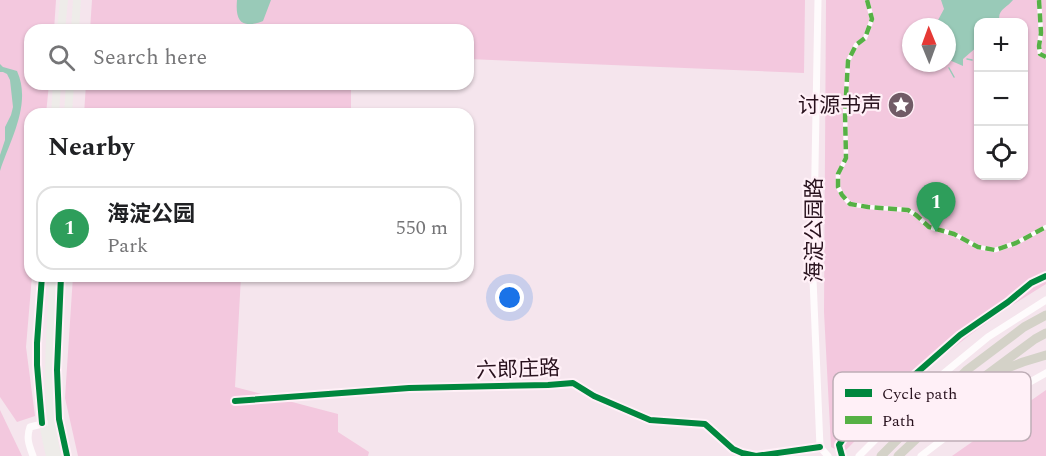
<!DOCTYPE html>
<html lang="en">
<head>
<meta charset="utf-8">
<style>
  :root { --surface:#fff; --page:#f6f6f6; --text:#202124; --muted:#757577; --line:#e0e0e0; --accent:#0b8043 }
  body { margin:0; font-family:Spectral,"Noto Sans SC",serif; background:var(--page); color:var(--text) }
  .controls { position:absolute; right:18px; top:18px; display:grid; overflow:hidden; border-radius:12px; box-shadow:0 2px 4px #0004 }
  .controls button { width:54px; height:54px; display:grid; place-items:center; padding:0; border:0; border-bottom:2px solid var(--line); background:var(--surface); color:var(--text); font:30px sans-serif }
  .compass { position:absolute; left:902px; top:18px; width:54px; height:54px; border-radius:50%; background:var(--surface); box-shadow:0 2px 4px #0004; rotate:359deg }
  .you { position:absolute; left:510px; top:298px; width:21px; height:21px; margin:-15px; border:4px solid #fff; border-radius:50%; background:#1a73e8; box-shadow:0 0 0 9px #1a73e833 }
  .badge { display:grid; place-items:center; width:39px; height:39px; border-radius:50%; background:var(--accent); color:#fff; font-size:20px; font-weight:700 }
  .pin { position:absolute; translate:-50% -50px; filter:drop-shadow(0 2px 3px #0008) }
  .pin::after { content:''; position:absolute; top:32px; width:21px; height:18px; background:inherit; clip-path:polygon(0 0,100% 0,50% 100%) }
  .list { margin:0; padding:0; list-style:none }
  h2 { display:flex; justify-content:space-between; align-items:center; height:78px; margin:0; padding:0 24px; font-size:26px }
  h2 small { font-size:20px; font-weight:400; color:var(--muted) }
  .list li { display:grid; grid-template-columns:39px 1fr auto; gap:18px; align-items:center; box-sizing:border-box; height:84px; margin:0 12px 12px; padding:0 12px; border:2px solid var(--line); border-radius:18px }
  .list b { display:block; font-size:22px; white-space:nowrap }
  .list p { margin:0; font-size:20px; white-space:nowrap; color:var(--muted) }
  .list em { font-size:20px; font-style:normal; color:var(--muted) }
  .icon { flex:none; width:33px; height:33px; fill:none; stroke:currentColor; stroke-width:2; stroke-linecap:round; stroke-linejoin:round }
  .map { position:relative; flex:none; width:1046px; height:456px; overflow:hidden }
  .search { position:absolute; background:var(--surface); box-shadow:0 2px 4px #0004; left:24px; top:24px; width:450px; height:66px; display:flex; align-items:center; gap:15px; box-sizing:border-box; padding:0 21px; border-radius:18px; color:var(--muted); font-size:22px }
  .panel { position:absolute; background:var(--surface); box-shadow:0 2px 4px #0004; left:24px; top:108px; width:450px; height:174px; border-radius:18px }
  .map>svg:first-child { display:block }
  .green { fill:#f3c8de; fill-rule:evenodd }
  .water { fill:#99cab8 }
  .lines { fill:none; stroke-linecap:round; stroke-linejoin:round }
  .stream { stroke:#99cab8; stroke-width:1.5 }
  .pedestrian { stroke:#fefbfc; stroke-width:4.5 }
  .minor { stroke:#fefbfc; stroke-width:6 }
  .tertiary { stroke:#fefbfc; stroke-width:7 }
  .secondary { stroke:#eeece9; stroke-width:8 }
  .trunk { stroke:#d4d2c8; stroke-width:9 }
  .quiet { stroke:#56b145; stroke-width:4.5; stroke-dasharray:9 4.5; stroke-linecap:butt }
  .cycleway-casing { stroke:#fff0f7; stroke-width:10 }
  .cycleway { stroke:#00873e; stroke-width:6 }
  .labels { text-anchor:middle; stroke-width:4.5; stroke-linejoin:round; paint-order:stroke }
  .poi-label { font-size:21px; fill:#28111d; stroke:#fff0f7; text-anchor:end }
  .street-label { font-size:21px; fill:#28111d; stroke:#fff0f7 }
  .key { fill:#fff0f7; stroke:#beadb6; stroke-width:1.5 }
  .key-label { font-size:16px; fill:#28111d }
</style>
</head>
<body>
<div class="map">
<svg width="1046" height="456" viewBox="0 0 1046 456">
  <rect width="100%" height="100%" fill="#f5e5ed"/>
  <!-- green -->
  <path class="green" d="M0,0H56L54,30H30V84H49L46,114H30V276H32L26,347L35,416L17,422L0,397Z
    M92,0H805L804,73L468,59V30H90Z
    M826,0H1046V284L1009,307L971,334L938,360L916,379L843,453L831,447L824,312ZM978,22H1024V176H978ZM911,27H947V63H911Z
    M86,84H351V114H84Z
    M73,276H241L235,387L338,414V432L369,452L368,456H78L65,398Z
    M1046,390V456H952Z
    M0,410L22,456H0Z"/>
  <!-- water -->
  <path class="water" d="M237,0H271L263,21C242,29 235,22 237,0Z
    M941,0H1013C1007,8 996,10 1000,22H978V46L963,59V66L947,59V27H931L937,22L944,9Z
    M0,64L3,67L17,71C32,104 10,140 0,171V155L5,140V127L11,115L13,107L10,80L7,74L3,72H0Z"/>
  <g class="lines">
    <!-- stream -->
    <path class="stream" d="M967,59L972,60
      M949,68L954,77
      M927,70L934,65L943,64"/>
    <!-- pedestrian -->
    <path class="pedestrian" d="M867,0L872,19L865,38L856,45L848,61L845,113L846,158L838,174V187L842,195L850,204L868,207L908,210L916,215L929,227L954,234L978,247L995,250L1016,243L1046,227
      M1039,0L1041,33L1039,46L1040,54L1046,57"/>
    <!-- minor -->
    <path class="minor" d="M235,401L409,388L548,385L573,383L594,396L650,420L705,424L733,449L742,453L756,456L820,447"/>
    <!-- tertiary -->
    <path class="tertiary" d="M818,0L813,279L820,447L828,456
      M33,456C29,445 26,438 30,427L46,423
      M859,456L932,383L988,337L1046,300
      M921,456C960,425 1002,397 1046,373"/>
    <!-- secondary -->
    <path class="secondary" d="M61,30L64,0
      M75,30L77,0
      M55,114L57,84
      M68,114L70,84
      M42,276C40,299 37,322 37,346C37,383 41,420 50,456
      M54,276C50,335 44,398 57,456"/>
    <!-- trunk -->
    <path class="trunk" d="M995,373L1023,362L1046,355
      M881,456L967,370L1024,327L1046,315
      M898,456L977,382L1035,339L1046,333"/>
    <!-- quiet -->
    <path class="quiet" d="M867,0L872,19L865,38L856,45L848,61L845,113L846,158L838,174V187L842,195L850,204L868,207L908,210L916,215L929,227L954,234L978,247L995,250L1016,243L1046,227
      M1039,0L1041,33L1039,46L1040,54L1046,57"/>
    <defs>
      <path id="cycleway" d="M42,276L37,343V365L42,423
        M61,276L57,370L59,419L67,456
        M235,401L409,388L548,385L573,383L594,396L650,420L705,424L733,449L742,453L756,456L820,447
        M842,456L839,445L845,436L882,408L903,385L960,335L1008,302L1031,283L1046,276"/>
    </defs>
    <!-- cycleway casing -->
    <use href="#cycleway" class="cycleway-casing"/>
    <!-- cycleway -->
    <use href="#cycleway" class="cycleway"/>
  </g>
  <!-- icons -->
  <defs>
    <symbol id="sight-disc" viewBox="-11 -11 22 22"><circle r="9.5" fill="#705b66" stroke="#fff0f7"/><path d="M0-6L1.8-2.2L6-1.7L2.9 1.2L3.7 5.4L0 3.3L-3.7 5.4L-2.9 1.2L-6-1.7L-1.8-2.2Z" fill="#fff"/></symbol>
  </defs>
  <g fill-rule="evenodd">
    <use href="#sight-disc" x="886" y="90" width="30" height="30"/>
  </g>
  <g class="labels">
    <!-- poi labels -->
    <g class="poi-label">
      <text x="882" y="112">讨源书声</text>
    </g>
    <!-- street labels -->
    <g class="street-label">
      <text transform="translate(814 230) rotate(-90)" y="7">海淀公园路</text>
      <text transform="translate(518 369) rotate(-2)" y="7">六郎庄路</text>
    </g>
  </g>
  <!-- legend -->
  <rect x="833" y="372" width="198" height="69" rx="9" class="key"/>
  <rect x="845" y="389" width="27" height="8" fill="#00873e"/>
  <rect x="845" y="416" width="27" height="8" fill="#56b145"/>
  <g class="key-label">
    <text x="882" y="399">Cycle path</text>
    <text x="882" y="426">Path</text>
  </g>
</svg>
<div class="controls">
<button>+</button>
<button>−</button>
<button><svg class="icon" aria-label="locate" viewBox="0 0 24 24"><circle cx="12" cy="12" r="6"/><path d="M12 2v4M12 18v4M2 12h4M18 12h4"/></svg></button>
</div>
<svg class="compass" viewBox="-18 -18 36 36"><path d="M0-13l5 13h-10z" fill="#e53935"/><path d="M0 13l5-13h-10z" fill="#757577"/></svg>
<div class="you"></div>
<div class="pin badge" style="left:936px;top:232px;background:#2e9e5b">1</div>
<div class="search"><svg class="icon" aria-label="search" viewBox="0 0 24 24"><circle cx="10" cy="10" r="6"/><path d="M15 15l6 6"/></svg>Search here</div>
<section class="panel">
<h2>Nearby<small></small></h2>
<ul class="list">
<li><span class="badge" style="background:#2e9e5b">1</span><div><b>海淀公园</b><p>Park</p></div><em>550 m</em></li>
</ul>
</section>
</div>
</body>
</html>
